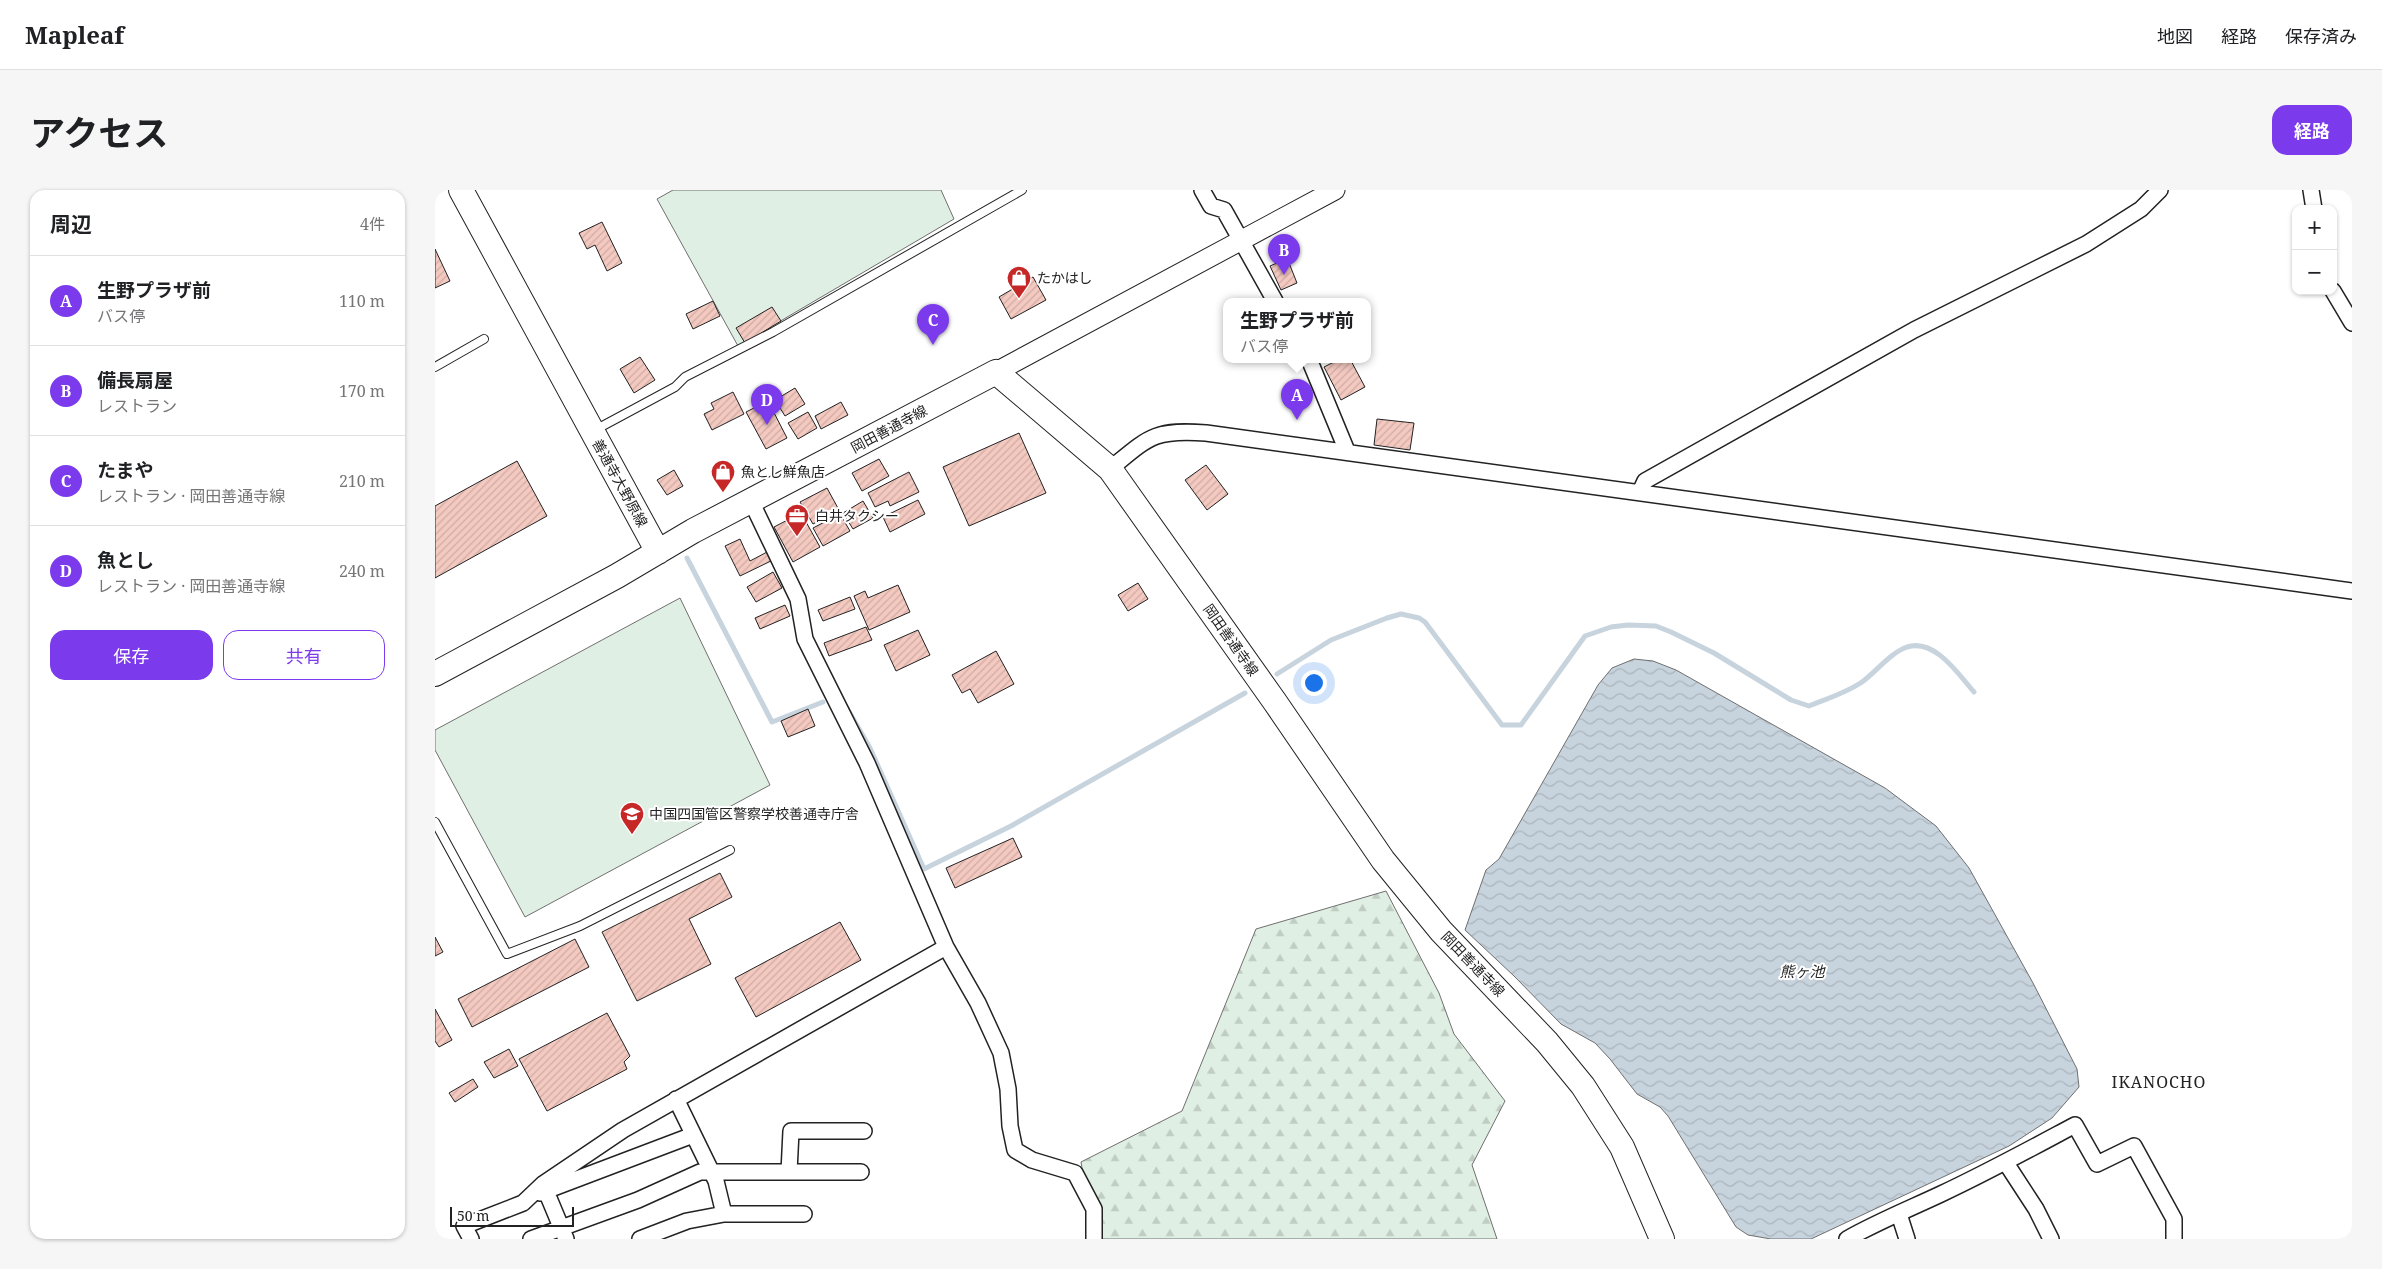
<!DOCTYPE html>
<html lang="ja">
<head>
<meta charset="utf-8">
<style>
  :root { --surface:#fff; --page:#f6f6f6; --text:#202124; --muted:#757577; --line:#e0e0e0; --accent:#7c3aed }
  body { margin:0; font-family:"Noto Serif","Noto Sans JP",serif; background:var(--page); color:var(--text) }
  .controls { position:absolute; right:15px; top:15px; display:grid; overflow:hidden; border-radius:10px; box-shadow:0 1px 4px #0004 }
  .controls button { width:45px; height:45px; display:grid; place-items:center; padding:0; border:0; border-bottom:1px solid var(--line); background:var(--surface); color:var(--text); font:25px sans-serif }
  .scale { position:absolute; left:15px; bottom:12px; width:124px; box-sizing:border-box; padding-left:5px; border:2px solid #222; border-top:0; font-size:14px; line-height:18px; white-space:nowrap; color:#222; -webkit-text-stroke:4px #fff; paint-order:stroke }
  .you { position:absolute; left:878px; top:492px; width:18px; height:18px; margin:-12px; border:4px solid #fff; border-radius:50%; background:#1a73e8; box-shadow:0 0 0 8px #1a73e833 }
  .badge { display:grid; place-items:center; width:32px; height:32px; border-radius:50%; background:var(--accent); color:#fff; font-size:16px; font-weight:700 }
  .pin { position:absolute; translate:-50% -41px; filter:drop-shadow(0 1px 2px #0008) }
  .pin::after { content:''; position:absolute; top:26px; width:18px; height:15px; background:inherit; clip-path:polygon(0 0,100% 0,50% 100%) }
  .popup { position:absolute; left:788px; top:108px; width:148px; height:65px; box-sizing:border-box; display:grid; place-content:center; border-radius:10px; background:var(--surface); filter:drop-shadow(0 1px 4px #0005); font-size:16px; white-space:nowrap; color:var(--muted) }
  .popup b { font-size:19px; color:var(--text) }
  .popup::after { content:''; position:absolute; left:50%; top:100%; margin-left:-10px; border:10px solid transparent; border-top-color:var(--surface) }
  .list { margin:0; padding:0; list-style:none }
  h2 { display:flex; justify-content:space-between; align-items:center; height:65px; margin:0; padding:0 20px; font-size:21px }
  h2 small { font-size:16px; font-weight:400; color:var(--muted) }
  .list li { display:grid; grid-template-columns:32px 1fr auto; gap:15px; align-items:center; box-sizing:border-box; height:90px; padding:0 20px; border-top:1px solid var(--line) }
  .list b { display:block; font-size:19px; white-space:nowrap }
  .list p { margin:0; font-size:16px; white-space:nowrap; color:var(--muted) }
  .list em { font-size:16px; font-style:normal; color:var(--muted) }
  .actions { display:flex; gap:10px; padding:15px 20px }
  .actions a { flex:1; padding:11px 0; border:1px solid var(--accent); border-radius:15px; text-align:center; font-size:18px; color:var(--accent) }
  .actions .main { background:var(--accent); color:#fff }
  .map { position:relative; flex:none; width:1917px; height:1049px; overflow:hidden; border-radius:15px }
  header { display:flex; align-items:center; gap:30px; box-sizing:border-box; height:70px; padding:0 25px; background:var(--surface); border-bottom:1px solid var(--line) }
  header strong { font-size:24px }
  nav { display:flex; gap:28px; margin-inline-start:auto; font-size:18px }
  .intro { display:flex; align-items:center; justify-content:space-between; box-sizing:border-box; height:120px; padding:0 30px }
  h1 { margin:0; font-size:35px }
  .button { padding:12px 22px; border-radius:15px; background:var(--accent); color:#fff; font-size:18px; font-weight:700 }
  main { display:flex; gap:30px; padding:0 30px }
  aside { flex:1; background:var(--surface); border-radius:15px; box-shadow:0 1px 4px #0004 }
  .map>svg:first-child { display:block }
  .green { fill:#e0efe3; stroke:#6f6f6f }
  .forest { fill:url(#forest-firs); stroke:#6f6f6f }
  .water { fill:url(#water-waves); stroke:#6f6f6f }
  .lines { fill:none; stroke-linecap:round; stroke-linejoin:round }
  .stream { stroke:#c7d3dd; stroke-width:5 }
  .building { fill:url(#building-hatch); stroke:#222 }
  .service-casing { stroke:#222; stroke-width:10 }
  .minor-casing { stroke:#222; stroke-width:18 }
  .tertiary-casing { stroke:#222; stroke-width:21 }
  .primary-casing { stroke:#222; stroke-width:26 }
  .service { stroke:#fff; stroke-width:8 }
  .minor { stroke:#fff; stroke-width:15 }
  .tertiary { stroke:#fff; stroke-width:19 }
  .primary { stroke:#fff; stroke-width:24 }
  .labels { text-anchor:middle; stroke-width:4; stroke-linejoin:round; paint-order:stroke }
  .poi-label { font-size:14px; fill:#222; stroke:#fff; text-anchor:start }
  .street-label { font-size:14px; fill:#222; stroke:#fff }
  .water-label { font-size:15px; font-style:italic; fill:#222; stroke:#fff }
  .quarter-label { font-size:16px; letter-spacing:1px; fill:#222; stroke:#fff }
</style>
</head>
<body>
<header>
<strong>Mapleaf</strong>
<nav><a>地図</a><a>経路</a><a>保存済み</a></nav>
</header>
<div class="intro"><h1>アクセス</h1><a class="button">経路</a></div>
<main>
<aside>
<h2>周辺<small>4件</small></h2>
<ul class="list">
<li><span class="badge">A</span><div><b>生野プラザ前</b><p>バス停</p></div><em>110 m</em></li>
<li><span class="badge">B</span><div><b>備長扇屋</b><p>レストラン</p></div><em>170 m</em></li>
<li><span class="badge">C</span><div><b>たまや</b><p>レストラン · 岡田善通寺線</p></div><em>210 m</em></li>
<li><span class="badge">D</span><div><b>魚とし</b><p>レストラン · 岡田善通寺線</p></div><em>240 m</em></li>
</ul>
<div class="actions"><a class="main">保存</a><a>共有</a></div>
</aside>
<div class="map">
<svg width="1917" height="1049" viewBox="0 0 1917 1049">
  <defs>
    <pattern id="forest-firs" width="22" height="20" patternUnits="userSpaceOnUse" patternTransform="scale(1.25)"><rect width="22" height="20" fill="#e0efe3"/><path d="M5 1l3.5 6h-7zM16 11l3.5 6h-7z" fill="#c0cdc2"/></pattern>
    <pattern id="water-waves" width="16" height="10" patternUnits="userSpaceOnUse" patternTransform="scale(1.25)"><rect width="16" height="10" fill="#c7d3dd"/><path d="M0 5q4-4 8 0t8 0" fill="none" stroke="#abb5bd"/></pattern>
    <pattern id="building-hatch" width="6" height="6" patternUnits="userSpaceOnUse" patternTransform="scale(1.25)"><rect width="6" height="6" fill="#f3c9c0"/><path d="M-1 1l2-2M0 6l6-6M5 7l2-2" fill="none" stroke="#d0aca5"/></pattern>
  </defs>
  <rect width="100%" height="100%" fill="#fff"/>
  <!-- green -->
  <path class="green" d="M238,0H506L519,29L303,156L222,9Z
    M245,408L335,595L90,727L0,560V540Z"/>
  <!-- forest -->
  <path class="forest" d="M951,701L1004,803L1019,844L1070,911L1037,975L1062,1049H659L646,972L747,921L821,739Z"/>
  <!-- water -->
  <path class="water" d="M1199,469L1218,471L1241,480L1450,598L1501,636L1534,678L1598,793L1642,879L1644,897L1617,928L1574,956L1376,1049H1336L1313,1045L1301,1037L1233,926L1225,917L1202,904L1175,869L1160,853L1126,834L1079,786L1030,740L1051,680L1064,669L1163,495L1177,478Z"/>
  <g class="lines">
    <!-- stream -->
    <path class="stream" d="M252,368L337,532L388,512
      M842,484L896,450L952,428L966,424L984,428L990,432L1067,535H1086L1150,446L1176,437L1193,435L1221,436L1236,442L1279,463L1356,510L1374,516C1391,509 1411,503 1427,492C1441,482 1455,463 1472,457C1500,448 1524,485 1539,502
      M412,518L435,558L489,679L576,636L810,503"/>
  </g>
  <!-- building -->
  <path class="building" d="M167,32L187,73L172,81L160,55L152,59L144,43Z
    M0,59L15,91L0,98Z
    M844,72L854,73L862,93L846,100L835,76Z
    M598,87L611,110L576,129L564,107Z
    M278,111L285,126L258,139L251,124Z
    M337,117L346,131L310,153L301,138Z
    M205,167L220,190L199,203L185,179Z
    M905,169H915L930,197L906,210L889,177Z
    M360,198L370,214L350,226L340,210Z
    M298,202L309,224L277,240L269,224L279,219L276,213Z
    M333,211L352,248L331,259L311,222Z
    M406,212L413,225L386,239L380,226Z
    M373,222L382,238L363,249L353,233Z
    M942,229L979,233L975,260L939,255Z
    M584,243L611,303L534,336L508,277Z
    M444,269L454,286L427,301L417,283Z
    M82,271L112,326L0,388V316Z
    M771,275L793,304L772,320L750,290Z
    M239,280L248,296L232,305L222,290Z
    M474,282L484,302L455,316L453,311L440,317L433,303Z
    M392,298L404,320L378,334L365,312Z
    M483,310L490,324L455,342L448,327Z
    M428,311L438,328L418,339L408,323Z
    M366,323L385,357L358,372L339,337Z
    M405,324L415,341L388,356L378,338Z
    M305,349L315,371L334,361L338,370L305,386L290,356Z
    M338,382L347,398L321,412L312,397Z
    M703,393L713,409L693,421L683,405Z
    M463,395L475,422L434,440L419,406L430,401L433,408Z
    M415,407L420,419L388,431L383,420Z
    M350,415L355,426L325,439L320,428Z
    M431,437L437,450L394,466L389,453Z
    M483,440L495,465L461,481L449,455Z
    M561,461L579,494L543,513L535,499L527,503L517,485Z
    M373,519L380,536L353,547L346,531Z
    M578,648L587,667L520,698L511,678Z
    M285,683L297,707L254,729L276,774L202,811L167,742Z
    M405,732L426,770L321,827L300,788Z
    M0,747L8,762L0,766Z
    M140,749L154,777L37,837L23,809Z
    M0,819L17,850L4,857L0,851Z
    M172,823L195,866L189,872L192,879L112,921L84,869Z
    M74,859L83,876L59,888L49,872Z
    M38,889L43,897L20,912L14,903Z"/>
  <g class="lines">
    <defs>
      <path id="service" d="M0,177L49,149
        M160,240L240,197L250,187L338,142L587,0
        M0,632L72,764L145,736L295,660"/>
      <path id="minor" d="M767,0L776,16L789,20L840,111
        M1876,0L1879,19
        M1898,101L1917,133
        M874,169L912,261
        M675,279C714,247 719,239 771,243L1917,401
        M1205,302L1210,291L1479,140L1651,54L1706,19L1725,0
        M316,311L363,409L370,449L432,573L511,757L543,813L566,863L573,899L575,936L580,960L597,970L640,983L659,1019V1049
        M241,909L281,991L289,1024
        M1571,973L1601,1019L1616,1049
        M354,982L356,941H429
        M111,1001L131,1049
        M105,1003L258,945
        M1464,1024L1472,1049
        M36,1049L29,1036L88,1013L108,994L188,940L511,757
        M96,1049L203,1010L265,982H426
        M205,1049L252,1031L289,1024H369
        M1412,1049C1442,1032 1474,1019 1506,1004C1551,983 1595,959 1640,935L1662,974L1699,956L1739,1029V1049"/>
      <path id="tertiary" d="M561,182L900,0"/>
      <path id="primary" d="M26,0L223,362
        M0,484L182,386L258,341L561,182L675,279L840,512L948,670L1006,741L1112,852L1148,896L1187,957L1227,1049"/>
    </defs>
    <!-- service casing -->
    <use href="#service" class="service-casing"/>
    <!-- minor casing -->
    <use href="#minor" class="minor-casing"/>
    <!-- tertiary casing -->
    <use href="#tertiary" class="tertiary-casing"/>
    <!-- primary casing -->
    <use href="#primary" class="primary-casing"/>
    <!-- service -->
    <use href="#service" class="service"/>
    <!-- minor -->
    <use href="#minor" class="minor"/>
    <!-- tertiary -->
    <use href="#tertiary" class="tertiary"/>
    <!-- primary -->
    <use href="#primary" class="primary"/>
  </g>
  <!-- icons -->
  <defs>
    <symbol id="shop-pin" viewBox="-11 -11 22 30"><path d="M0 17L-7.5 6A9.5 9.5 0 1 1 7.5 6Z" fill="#c62828" stroke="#fff"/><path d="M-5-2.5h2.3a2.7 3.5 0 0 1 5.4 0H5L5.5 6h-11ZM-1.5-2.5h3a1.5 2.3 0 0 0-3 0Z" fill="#fff"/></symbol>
    <symbol id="office-pin" viewBox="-11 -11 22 30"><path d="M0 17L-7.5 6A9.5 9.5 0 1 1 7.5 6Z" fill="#c62828" stroke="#fff"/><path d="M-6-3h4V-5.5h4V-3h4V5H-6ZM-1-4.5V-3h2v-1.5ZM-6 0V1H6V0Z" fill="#fff"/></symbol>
    <symbol id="school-pin" viewBox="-11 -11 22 30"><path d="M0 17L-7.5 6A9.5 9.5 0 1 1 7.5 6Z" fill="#c62828" stroke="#fff"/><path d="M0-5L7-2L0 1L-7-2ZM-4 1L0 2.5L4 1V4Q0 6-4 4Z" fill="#fff"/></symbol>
  </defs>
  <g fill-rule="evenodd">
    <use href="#shop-pin" x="570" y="74" width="28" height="38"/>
    <use href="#shop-pin" x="274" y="268" width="28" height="38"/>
    <use href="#office-pin" x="348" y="312" width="28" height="38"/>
    <use href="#school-pin" x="183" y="610" width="28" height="38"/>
  </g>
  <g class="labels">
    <!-- poi labels -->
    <g class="poi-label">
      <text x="602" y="93">たかはし</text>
      <text x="306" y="287">魚とし鮮魚店</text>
      <text x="380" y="331">白井タクシー</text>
      <text x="214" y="629">中国四国管区警察学校善通寺庁舎</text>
    </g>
    <!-- street labels -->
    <g class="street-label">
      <text transform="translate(454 239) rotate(-28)" y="5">岡田善通寺線</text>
      <text transform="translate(185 293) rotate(61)" y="5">善通寺大野原線</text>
      <text transform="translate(796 450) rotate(55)" y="5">岡田善通寺線</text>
      <text transform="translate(1038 774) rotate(46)" y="5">岡田善通寺線</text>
    </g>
    <!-- water labels -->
    <g class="water-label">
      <text x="1367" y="787">熊ヶ池</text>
    </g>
    <!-- quarter labels -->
    <g class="quarter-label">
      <text x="1724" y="898">IKANOCHO</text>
    </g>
  </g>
</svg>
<div class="controls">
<button>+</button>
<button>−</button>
</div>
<div class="scale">50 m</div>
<div class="you"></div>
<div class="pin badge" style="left:862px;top:230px">A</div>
<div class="popup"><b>生野プラザ前</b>バス停</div>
<div class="pin badge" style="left:849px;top:85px">B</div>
<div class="pin badge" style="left:498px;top:155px">C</div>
<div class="pin badge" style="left:332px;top:235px">D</div>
</div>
</main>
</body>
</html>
